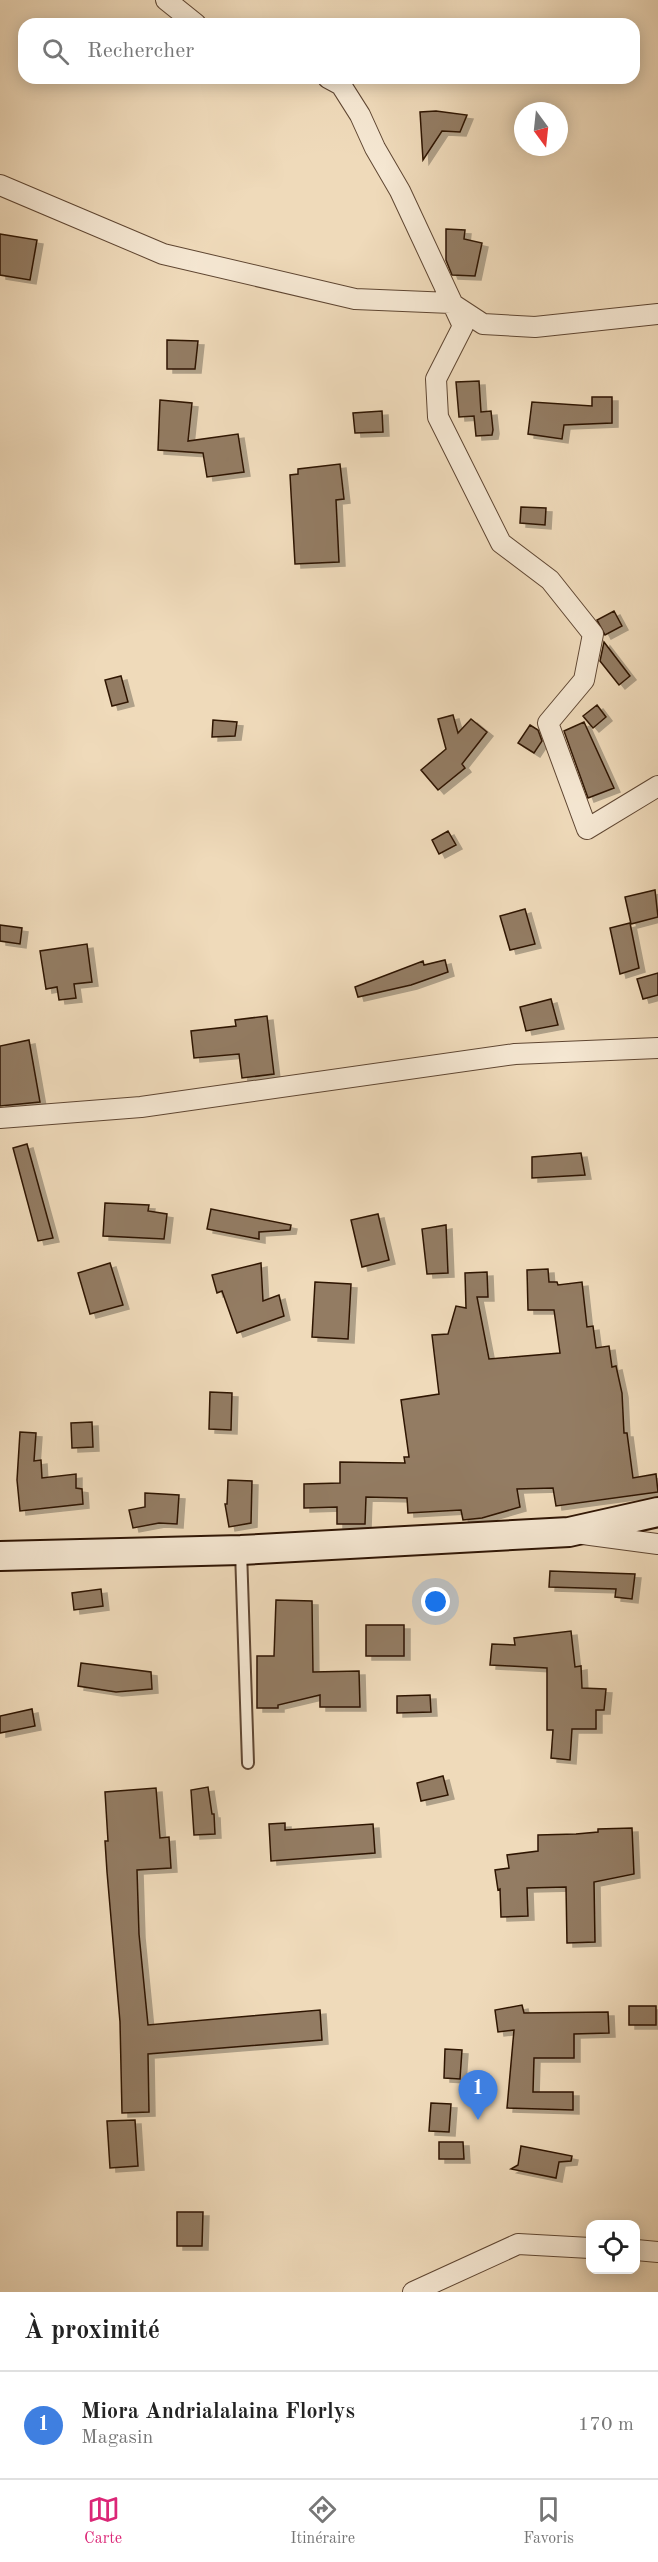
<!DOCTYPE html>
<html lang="fr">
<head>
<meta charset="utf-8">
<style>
  :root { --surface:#fff; --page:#f2f2f2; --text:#222; --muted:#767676; --line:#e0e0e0; --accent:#db2777 }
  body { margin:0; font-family:"Old Standard TT",serif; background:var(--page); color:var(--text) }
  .controls { position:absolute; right:18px; bottom:18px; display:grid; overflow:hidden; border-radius:12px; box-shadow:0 3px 15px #0003 }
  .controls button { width:54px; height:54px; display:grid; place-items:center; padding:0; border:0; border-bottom:2px solid var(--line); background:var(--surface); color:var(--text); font:30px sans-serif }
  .compass { position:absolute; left:514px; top:102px; width:54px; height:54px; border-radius:50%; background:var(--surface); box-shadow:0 3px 15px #0003; rotate:165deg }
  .you { position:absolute; left:436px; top:1602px; width:21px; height:21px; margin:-15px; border:4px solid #fff; border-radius:50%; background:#1a73e8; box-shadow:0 0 0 9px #1a73e833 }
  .badge { display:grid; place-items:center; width:39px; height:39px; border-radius:50%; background:var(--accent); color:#fff; font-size:20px; font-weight:700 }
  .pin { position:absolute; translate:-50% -50px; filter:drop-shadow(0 2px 3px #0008) }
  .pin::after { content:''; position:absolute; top:32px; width:21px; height:18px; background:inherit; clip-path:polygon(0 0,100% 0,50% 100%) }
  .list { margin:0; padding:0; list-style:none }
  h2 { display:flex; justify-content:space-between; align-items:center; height:78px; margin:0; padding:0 24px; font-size:26px }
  h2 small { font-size:20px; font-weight:400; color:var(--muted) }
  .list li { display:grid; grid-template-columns:39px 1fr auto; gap:18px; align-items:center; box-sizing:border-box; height:108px; padding:0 24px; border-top:2px solid var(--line) }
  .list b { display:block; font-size:22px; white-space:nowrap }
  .list p { margin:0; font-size:20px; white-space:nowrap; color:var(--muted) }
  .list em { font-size:20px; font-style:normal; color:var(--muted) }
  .icon { flex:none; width:33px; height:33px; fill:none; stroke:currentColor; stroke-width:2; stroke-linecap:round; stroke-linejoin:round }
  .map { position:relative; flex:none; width:658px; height:2292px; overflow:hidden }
  .search { position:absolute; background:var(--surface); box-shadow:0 3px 15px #0003; left:18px; right:18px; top:18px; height:66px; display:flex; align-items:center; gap:15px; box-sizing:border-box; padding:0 21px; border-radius:18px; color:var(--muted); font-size:22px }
  .sheet { height:186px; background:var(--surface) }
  nav { display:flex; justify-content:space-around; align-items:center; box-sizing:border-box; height:84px; border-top:2px solid var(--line); background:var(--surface); font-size:16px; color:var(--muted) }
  nav a { display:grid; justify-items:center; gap:3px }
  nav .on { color:var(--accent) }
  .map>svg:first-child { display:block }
  .building { fill:#937b63; stroke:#2f1504; stroke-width:1.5; filter:url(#shadow) }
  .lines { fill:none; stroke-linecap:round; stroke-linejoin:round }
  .service-casing { stroke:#5f4632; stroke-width:14 }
  .minor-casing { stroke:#5f4632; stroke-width:22 }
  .secondary-casing { stroke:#2f1504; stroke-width:32 }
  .service { stroke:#f5e7d2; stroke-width:10 }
  .minor { stroke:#f5e7d2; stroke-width:20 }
  .secondary { stroke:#f5e7d2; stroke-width:28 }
</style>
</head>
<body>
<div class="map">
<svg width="658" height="2292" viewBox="0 0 658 2292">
  <defs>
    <filter id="shadow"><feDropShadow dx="6" dy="4" stdDeviation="0" flood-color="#0004"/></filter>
  </defs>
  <rect width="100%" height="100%" fill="#efdaba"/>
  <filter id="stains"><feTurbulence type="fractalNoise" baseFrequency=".00333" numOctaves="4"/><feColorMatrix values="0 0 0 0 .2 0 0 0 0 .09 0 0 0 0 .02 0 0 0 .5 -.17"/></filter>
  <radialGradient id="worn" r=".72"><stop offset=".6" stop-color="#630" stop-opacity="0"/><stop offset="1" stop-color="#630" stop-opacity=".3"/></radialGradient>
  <!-- building -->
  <path class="building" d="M436,111L467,115L460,132L442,131L423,160L420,112Z
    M446,229L465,230L464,239L482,243L475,276L452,275L446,260Z
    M0,234L37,240L30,280L0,275Z
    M167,340L198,341L195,369H167Z
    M479,381L481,412L491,411L493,430L492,435L476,436L474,416L459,417L456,382Z
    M592,397H612V423L564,425L562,439L528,434L532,402L592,406Z
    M160,400L192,403L188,441L238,434L244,472L207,477L203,453L158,450Z
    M382,411L383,432L355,433L353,413Z
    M340,464L344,499L336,500L339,562L295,564L290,475L298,474V469Z
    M521,507L546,508L545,525L520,523Z
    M614,611L622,626L605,635L597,620Z
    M604,642L630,676L619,685L600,661Z
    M121,676L128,702L112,706L105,680Z
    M597,705L606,717L593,728L583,716Z
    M453,715L458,733L471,719L487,732L462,764L465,768L438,790L421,770L446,749L438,719Z
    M213,720L237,722L235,736L212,737Z
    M584,722L614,788L588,798L564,731Z
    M530,725L538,730L542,741L534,753L518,743Z
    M448,831L456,845L439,854L432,840Z
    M655,890L658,917L631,924L625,897Z
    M525,909L535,944L510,950L500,916Z
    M630,923L639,968L620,974L610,928Z
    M0,925L22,928L20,944L0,941Z
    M87,944L92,982L74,984L76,998L59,1000L57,987L46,989L40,951Z
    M445,960L448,972L411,985L358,997L355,987L423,961L424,965Z
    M658,973V995L643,999L637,979Z
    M551,999L558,1025L526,1031L520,1007Z
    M267,1016L274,1074L242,1078L239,1054L194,1058L191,1031L236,1026L235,1020Z
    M29,1040L40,1102L0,1106V1046Z
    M27,1144L53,1238L38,1241L13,1148Z
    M581,1153L585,1175L532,1178V1157Z
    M105,1203L149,1205L148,1211L167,1214L164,1239L103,1236Z
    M211,1209L291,1225L290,1230L259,1232V1239L207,1229Z
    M378,1214L389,1260L362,1267L351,1220Z
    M446,1225L448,1273L427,1274L422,1229Z
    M110,1263L123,1305L90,1314L78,1273Z
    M261,1263L263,1301L279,1295L284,1316L237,1333L222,1291L217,1293L212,1275Z
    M548,1269L549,1282H557L558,1285L582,1282L587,1327L593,1326L596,1348L609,1346L612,1367L616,1366L622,1393L624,1433H627L633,1478L656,1474L658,1492L556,1506L553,1488L517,1489L520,1507L482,1518L463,1520L461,1510L408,1513L407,1498L366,1497L365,1524H337V1507L304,1508V1484L340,1483V1462L405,1463L404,1457H409L401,1400L439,1394L432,1335L448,1334L456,1306L466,1308L465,1273L487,1272L488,1297H477L489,1359L560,1353L554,1310H528L527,1270Z
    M315,1282L351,1284L348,1339L312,1337Z
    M210,1392L232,1393L231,1430L209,1429Z
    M92,1422L93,1447L72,1448L71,1423Z
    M20,1432L36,1433L34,1461L41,1460L42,1478L76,1474V1488L82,1489L83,1504L20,1511L17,1480Z
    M228,1480L252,1481L251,1523L229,1527L225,1504H227Z
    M145,1493L179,1495L177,1524L159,1523L133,1528L129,1510L145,1507Z
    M550,1571L635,1574L632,1599L615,1597L616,1589L549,1587Z
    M101,1589L103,1606L74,1610L72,1593Z
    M276,1600L312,1601L313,1672L359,1671L360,1707H320V1695L278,1705V1708H257V1656H274Z
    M366,1625H404V1656H366Z
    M571,1631L575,1667L581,1666L582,1688L606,1689L604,1710H596V1729H572L570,1760L551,1758L553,1730H547V1668L490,1665L492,1644L515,1645L514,1638Z
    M81,1663L151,1672L152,1689L116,1692L78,1686Z
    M430,1695L431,1712L397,1713V1696Z
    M32,1709L35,1726L0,1733V1716Z
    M443,1776L448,1795L421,1801L417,1783Z
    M208,1787L212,1814H214L215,1834L194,1835L191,1790Z
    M156,1788L160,1838L169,1837L171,1868L137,1870L139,1934L148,2025L320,2010L322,2040L148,2054L149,2112L122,2113L120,2022L107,1872L105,1841H108L105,1792Z
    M285,1823V1830L373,1824L375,1853L271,1861L269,1824Z
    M632,1828L634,1874L594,1882L595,1942L567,1943L566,1887L527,1888L528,1916L501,1917L500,1889L498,1890L495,1870L509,1868L507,1855L538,1851V1835L576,1834L598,1832V1829Z
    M522,2005L524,2013L608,2012L609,2033L574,2034V2058H534L533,2092H573V2110L507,2108L514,2030L498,2032L495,2010Z
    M629,2006H656V2025H629Z
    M445,2049L462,2050L460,2079L444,2078Z
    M431,2103L451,2104L449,2132L429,2131Z
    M135,2120L138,2166L110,2168L107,2121Z
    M439,2142H463L464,2159H439Z
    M521,2146L572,2156L571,2161L559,2162L556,2178L511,2169L518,2165Z
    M177,2212H203L202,2246H177Z"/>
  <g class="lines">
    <defs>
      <path id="service" d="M241,1551L248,1763"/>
      <path id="minor" d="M166,0L196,24
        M328,78L341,85L360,115L375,148L400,191L463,326L436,379L438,417L501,543L550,580L593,634L584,680L548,723L587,829L658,786
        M0,185L163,254L355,299L451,303L483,324L535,327L658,314
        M0,1118L141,1107L515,1054L658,1048
        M583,1534L658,1544
        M636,2250L658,2252
        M413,2292L518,2244L590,2248"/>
      <path id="secondary" d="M0,1556L241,1550L569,1532L658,1512"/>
    </defs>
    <!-- service casing -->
    <use href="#service" class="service-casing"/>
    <!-- minor casing -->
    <use href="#minor" class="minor-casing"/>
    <!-- secondary casing -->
    <use href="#secondary" class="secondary-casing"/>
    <!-- service -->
    <use href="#service" class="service"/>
    <!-- minor -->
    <use href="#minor" class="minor"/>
    <!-- secondary -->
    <use href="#secondary" class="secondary"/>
  </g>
  <rect width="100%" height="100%" filter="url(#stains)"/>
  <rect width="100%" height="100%" fill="url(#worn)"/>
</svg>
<div class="controls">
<button><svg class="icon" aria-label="locate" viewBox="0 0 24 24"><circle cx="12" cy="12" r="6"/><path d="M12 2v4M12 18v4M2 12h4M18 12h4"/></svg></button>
</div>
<svg class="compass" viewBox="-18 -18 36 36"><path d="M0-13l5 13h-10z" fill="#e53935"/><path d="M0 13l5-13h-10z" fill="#767676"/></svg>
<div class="you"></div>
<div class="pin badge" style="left:478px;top:2120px;background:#3f7fe0">1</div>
<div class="search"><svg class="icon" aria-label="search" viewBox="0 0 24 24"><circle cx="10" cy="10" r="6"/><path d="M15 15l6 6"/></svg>Rechercher</div>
</div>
<section class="sheet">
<h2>À proximité<small></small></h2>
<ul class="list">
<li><span class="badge" style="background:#3f7fe0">1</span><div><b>Miora Andrialalaina Florlys</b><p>Magasin</p></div><em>170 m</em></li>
</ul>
</section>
<nav>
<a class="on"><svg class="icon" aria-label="map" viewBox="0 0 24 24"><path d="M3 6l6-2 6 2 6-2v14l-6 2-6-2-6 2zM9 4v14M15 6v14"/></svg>Carte</a>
<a><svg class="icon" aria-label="directions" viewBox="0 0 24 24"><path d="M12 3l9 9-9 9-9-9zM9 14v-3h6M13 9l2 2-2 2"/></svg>Itinéraire</a>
<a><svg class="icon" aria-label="saved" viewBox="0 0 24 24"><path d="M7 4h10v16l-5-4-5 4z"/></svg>Favoris</a>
</nav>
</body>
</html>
